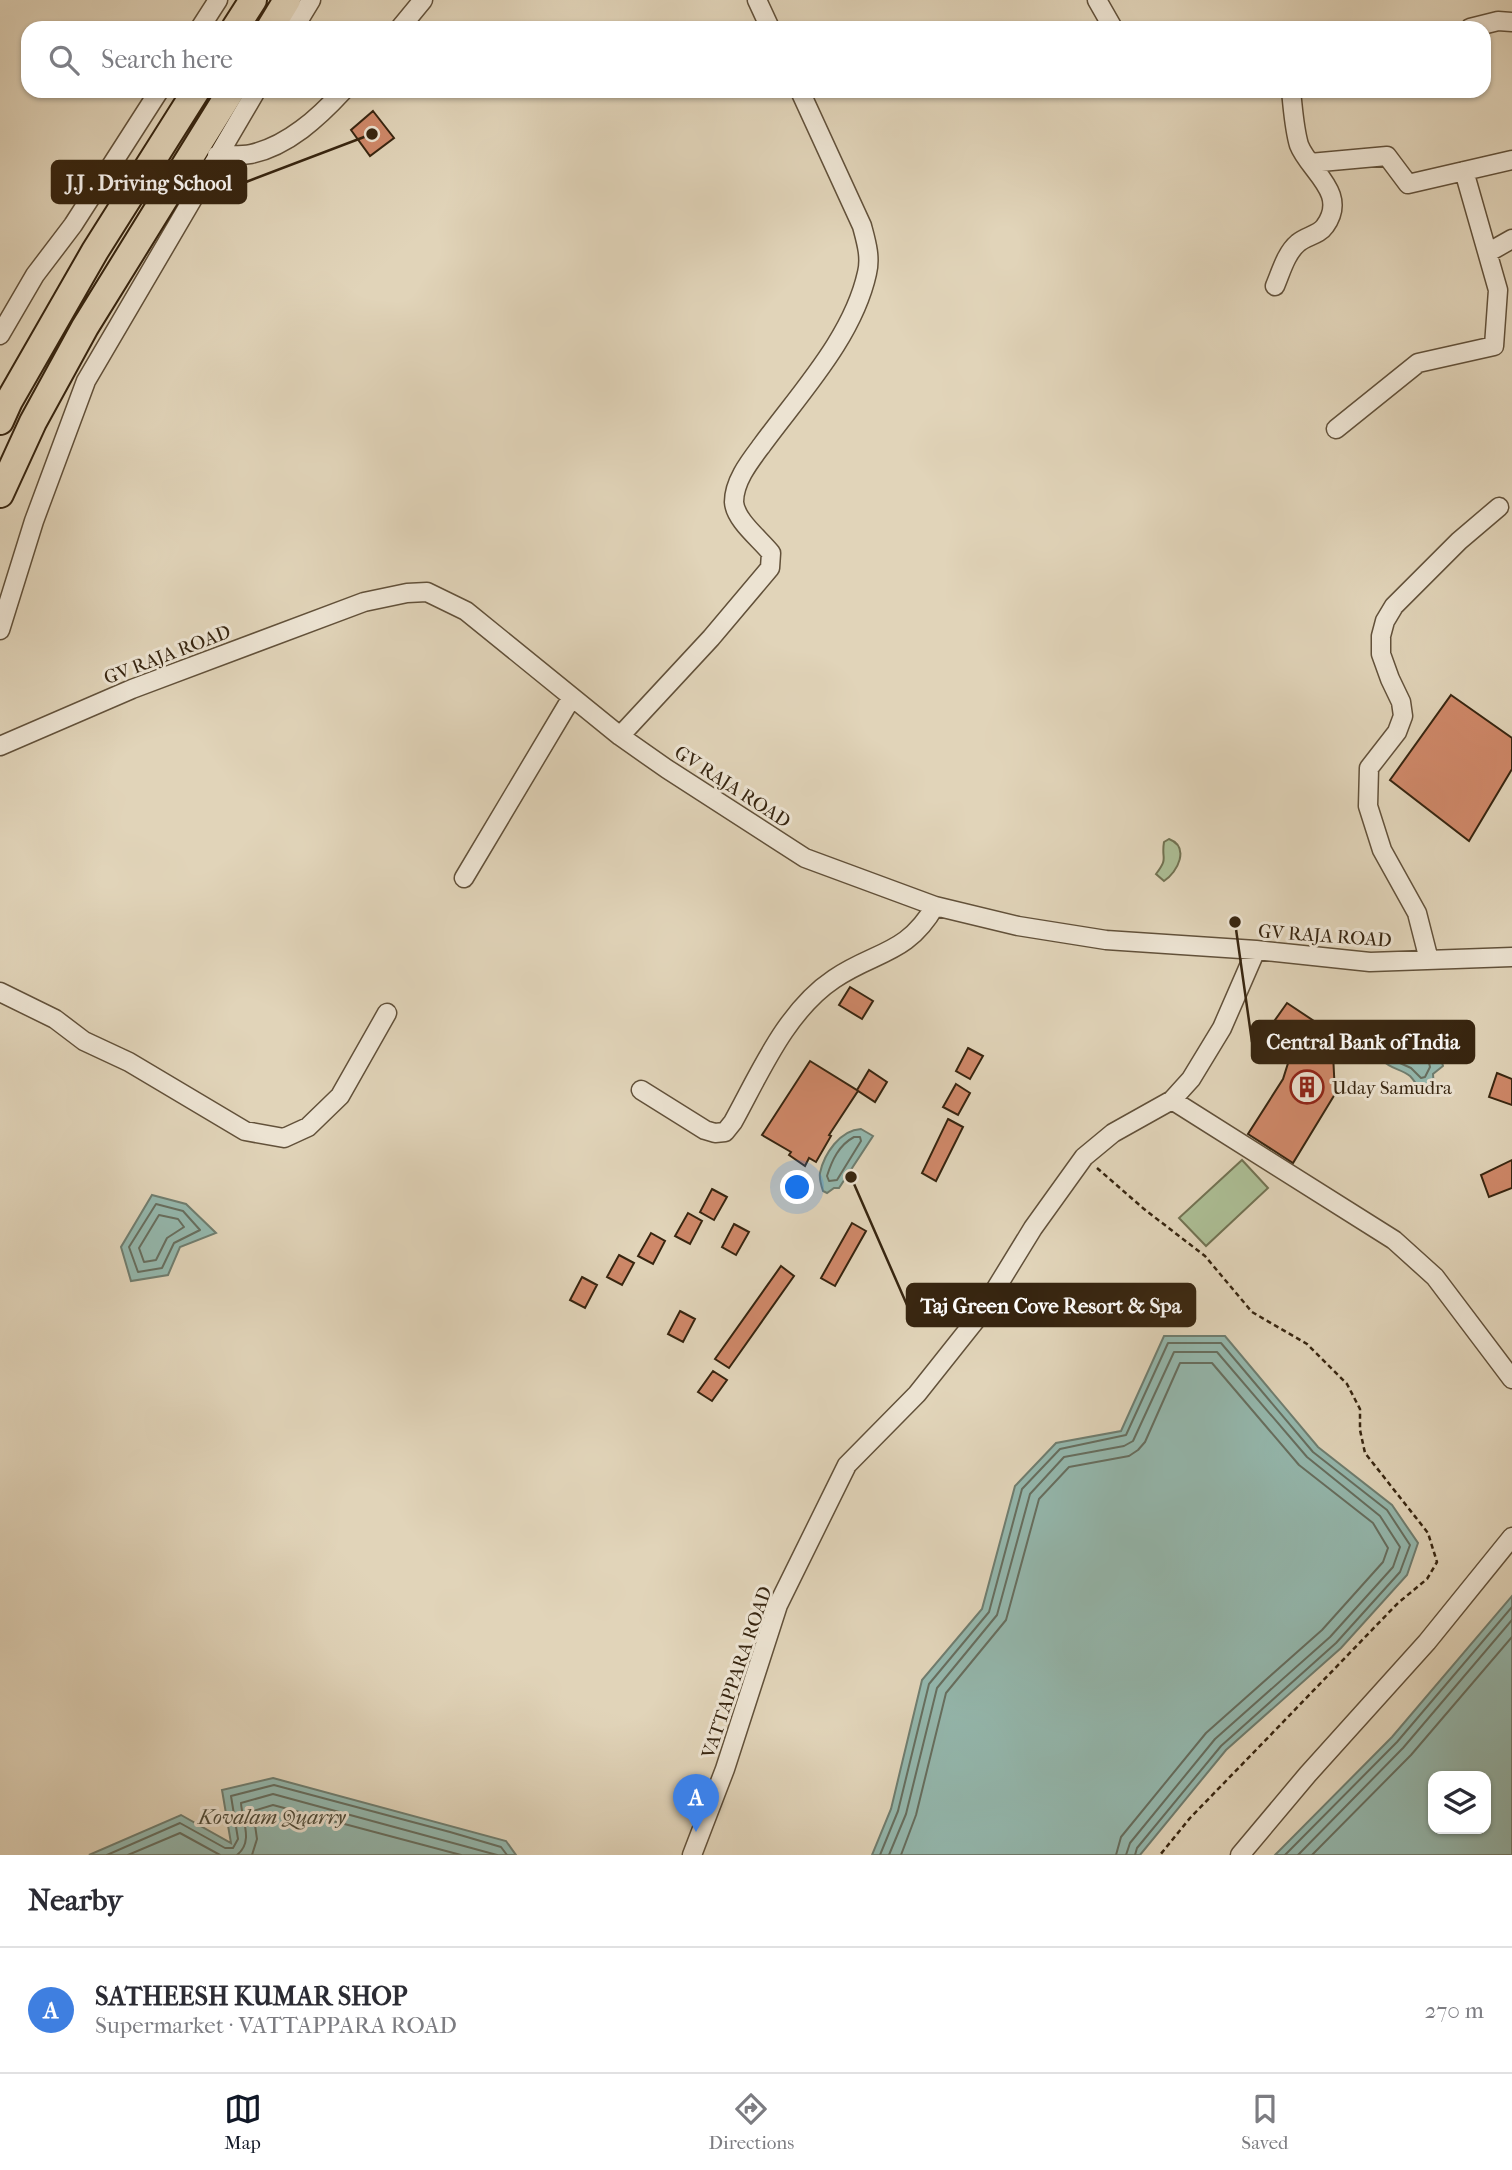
<!DOCTYPE html>
<html lang="en">
<head>
<meta charset="utf-8">
<style>
  :root { --surface:#fff; --page:#f2f2f3; --text:#2b2b33; --muted:#7c7c81; --line:#e1e1e2; --accent:#111827 }
  body { margin:0; font-family:"IM FELL French Canon",serif; background:var(--page); color:var(--text) }
  .controls { position:absolute; right:21px; bottom:21px; display:grid; overflow:hidden; border-radius:14px; box-shadow:0 2px 5px #0004 }
  .controls button { width:63px; height:63px; display:grid; place-items:center; padding:0; border:0; border-bottom:2px solid var(--line); background:var(--surface); color:var(--text); font:35px sans-serif }
  .you { position:absolute; left:798px; top:1188px; width:24px; height:24px; margin:-18px; border:5px solid #fff; border-radius:50%; background:#1a73e8; box-shadow:0 0 0 10px #1a73e833 }
  .badge { display:grid; place-items:center; width:46px; height:46px; border-radius:50%; background:var(--accent); color:#fff; font-size:23px; font-weight:700 }
  .pin { position:absolute; translate:-50% -58px; filter:drop-shadow(0 2px 4px #0008) }
  .pin::after { content:''; position:absolute; top:37px; width:24px; height:21px; background:inherit; clip-path:polygon(0 0,100% 0,50% 100%) }
  .list { margin:0; padding:0; list-style:none }
  h2 { display:flex; justify-content:space-between; align-items:center; height:91px; margin:0; padding:0 28px; font-size:30px }
  h2 small { font-size:23px; font-weight:400; color:var(--muted) }
  .list li { display:grid; grid-template-columns:46px 1fr auto; gap:21px; align-items:center; box-sizing:border-box; height:126px; padding:0 28px; border-top:2px solid var(--line) }
  .list b { display:block; font-size:26px; white-space:nowrap }
  .list p { margin:0; font-size:23px; white-space:nowrap; color:var(--muted) }
  .list em { font-size:23px; font-style:normal; color:var(--muted) }
  .icon { flex:none; width:38px; height:38px; fill:none; stroke:currentColor; stroke-width:2; stroke-linecap:round; stroke-linejoin:round }
  .map { position:relative; flex:none; width:1512px; height:1855px; overflow:hidden }
  .search { position:absolute; background:var(--surface); box-shadow:0 2px 5px #0004; left:21px; right:21px; top:21px; height:77px; display:flex; align-items:center; gap:18px; box-sizing:border-box; padding:0 24px; border-radius:21px; color:var(--muted); font-size:26px }
  .sheet { height:217px; background:var(--surface) }
  nav { display:flex; justify-content:space-around; align-items:center; box-sizing:border-box; height:98px; border-top:2px solid var(--line); background:var(--surface); font-size:19px; color:var(--muted) }
  nav a { display:grid; justify-items:center; gap:4px }
  nav .on { color:var(--accent) }
  .map>svg:first-child { display:block }
  .green { fill:#acbe95; stroke:#727252; stroke-width:2 }
  .water { fill:#94b8ae; stroke:#6f7d6f; stroke-width:2; fill-rule:evenodd }
  .lines { fill:none; stroke-linecap:round; stroke-linejoin:round }
  .shore { stroke:#666e5f; stroke-width:2 }
  .building { fill:#cf8869; stroke:#372510; stroke-width:2 }
  .minor-casing { stroke:#62513a; stroke-width:21 }
  .highway-casing { stroke:#372510; stroke-width:30 }
  .path { stroke:#372510; stroke-width:2.5; stroke-dasharray:5 3.5; stroke-linecap:butt }
  .minor { stroke:#ece3d2; stroke-width:18 }
  .highway { stroke:#e1d4b9; stroke-width:26 }
  .labels { text-anchor:middle; stroke-width:6; stroke-linejoin:round; paint-order:stroke }
  .street-label { font-size:19px; fill:#372510; stroke:#ece3d2 }
  .poi-label { font-size:19px; fill:#372510; stroke:#ece3d2; text-anchor:start }
  .water-label { font-size:21px; font-style:italic; fill:#4e4a38; stroke:#ece3d2 }
  .leader { fill:none; stroke:#372510; stroke-width:2.5 }
  .callout-dot { fill:#372510; stroke:#ece3d2; stroke-width:2.5 }
  .callout { fill:#372510; stroke:#372510; stroke-width:2.5 }
  .callout-label { font-size:21px; text-anchor:middle; font-weight:bold; fill:#fff }
</style>
</head>
<body>
<div class="map">
<svg width="1512" height="1855" viewBox="0 0 1512 1855">
  <rect width="100%" height="100%" fill="#e1d4b9"/>
  <filter id="stains"><feTurbulence type="fractalNoise" baseFrequency=".00286" numOctaves="4"/><feColorMatrix values="0 0 0 0 .2 0 0 0 0 .09 0 0 0 0 .02 0 0 0 .5 -.17"/></filter>
  <radialGradient id="worn" r=".72"><stop offset=".6" stop-color="#630" stop-opacity="0"/><stop offset="1" stop-color="#630" stop-opacity=".3"/></radialGradient>
  <!-- green -->
  <path class="green" d="M1169,839C1190,847 1178,872 1164,881L1156,874C1169,857 1161,860 1164,842Z
    M1242,1160L1268,1188L1206,1246L1179,1218Z"/>
  <!-- water -->
  <path class="water" d="M1396,1040L1414,1050L1441,1059L1443,1066L1433,1074L1434,1088L1432,1092L1424,1093C1418,1088 1415,1081 1410,1076C1398,1066 1375,1068 1383,1046Z
    M861,1129L873,1136L839,1188H834L827,1193L823,1191C821,1185 819,1179 820,1173C824,1154 840,1130 861,1129Z
    M152,1195L186,1204L216,1233L180,1247L168,1275L131,1281L121,1247Z
    M1164,1336H1225L1318,1447L1392,1505L1418,1543L1407,1575L1341,1648L1226,1750L1140,1855H872L891,1809L922,1680L982,1609L1015,1486L1056,1443L1121,1431Z
    M1512,1596V1855H1275L1392,1737ZM1433,1776H1486V1829H1433Z
    M273,1778L506,1841L516,1855H89L181,1815L231,1843L222,1790Z"/>
  <g class="lines">
    <!-- shore -->
    <path class="shore" d="M1392,1048C1399,1048 1420,1059 1429,1063L1430,1067L1425,1077L1421,1078L1411,1068L1391,1059L1388,1052Z
      M854,1137H860L861,1141L837,1180L829,1181L827,1176C832,1160 839,1145 854,1137Z
      M156,1204L183,1211L200,1230L174,1243L162,1268L138,1272L129,1247Z
      M159,1215L178,1219L184,1227L167,1238L156,1260L144,1262L139,1248Z
      M107,1855L180,1823L225,1848H233L238,1839L231,1796L274,1785L450,1832L501,1847L507,1855
      M128,1855L180,1833L220,1855
      M237,1855C254,1842 242,1820 241,1803L273,1794L497,1855
      M252,1855L257,1839L253,1811L273,1805L461,1855
      M880,1855L898,1811L929,1684L989,1612L1022,1489L1060,1449L1126,1435L1168,1343H1221L1313,1452L1387,1510L1410,1545L1400,1572L1336,1643L1221,1746L1137,1848L1135,1855
      M889,1855L906,1814L937,1688L997,1615L1030,1494L1064,1457L1124,1446L1133,1441L1174,1352H1217L1307,1457L1380,1516L1400,1547L1393,1567L1330,1637L1215,1739L1130,1843L1126,1855
      M901,1855L916,1815L946,1693L1006,1620L1039,1499L1069,1467L1129,1456L1138,1450L1145,1442L1180,1363H1212L1299,1465L1373,1523L1388,1548L1383,1562L1322,1630L1206,1733L1121,1837L1116,1855
      M1285,1855L1397,1742L1512,1607
      M1298,1855L1403,1748L1512,1620
      M1312,1855L1411,1755L1512,1637"/>
  </g>
  <!-- building -->
  <path class="building" d="M373,111L394,138L370,156L351,130Z
    M1451,695L1512,738V769L1469,841L1390,780Z
    M850,987L873,1001L862,1019L839,1005Z
    M1287,1003L1332,1033L1335,1094L1293,1163L1248,1134L1283,1079L1289,1060L1263,1037Z
    M968,1048L983,1056L970,1079L956,1071Z
    M810,1061L857,1090L869,1070L887,1082L875,1102L858,1091L829,1135L831,1136L816,1162L809,1158L805,1166L789,1155L791,1152L762,1135Z
    M1497,1073L1512,1079V1105L1489,1097Z
    M956,1084L970,1093L958,1115L943,1107Z
    M948,1119L963,1127L936,1181L922,1173Z
    M1512,1160V1188L1489,1197L1481,1175Z
    M712,1189L727,1197L714,1220L700,1212Z
    M688,1213L702,1221L690,1244L675,1236Z
    M852,1223L866,1231L835,1286L821,1278Z
    M734,1224L749,1232L736,1255L722,1247Z
    M651,1233L665,1241L653,1264L638,1256Z
    M619,1255L634,1263L622,1285L607,1277Z
    M781,1266L794,1276L729,1368L715,1359Z
    M582,1277L597,1285L585,1308L570,1300Z
    M680,1311L695,1319L683,1342L668,1334Z
    M713,1371L727,1380L712,1401L698,1392Z"/>
  <g class="lines">
    <defs>
      <path id="minor" d="M757,0L770,28
        M1097,0L1113,28
        M200,28L218,0
        M294,28L311,0
        M400,28L423,0
        M1470,28L1498,21L1512,22
        M217,155C228,155 241,156 251,154C288,146 319,117 343,91
        M1310,163L1387,156L1408,184L1512,160
        M1489,252L1512,239
        M1275,286C1281,272 1286,253 1298,243C1306,236 1319,235 1325,226C1349,193 1309,171 1299,145C1294,128 1293,108 1291,91
        M0,335L35,275L73,225L159,91
        M1336,429L1418,363L1494,346L1498,290L1464,171
        M0,630L34,521L86,381L256,91
        M620,736L711,638L770,568L771,553C760,539 735,520 734,502C734,481 750,461 762,445C800,393 853,337 867,273C871,257 866,241 862,226L800,91
        M0,746L132,689L364,602L407,593L427,592L466,611L620,736L667,769L805,858L935,906L1018,926L1106,940L1256,950L1370,962L1512,957
        M464,878L572,697
        M1429,960L1417,913L1382,850L1368,806L1369,768L1397,732L1403,716L1401,702L1390,679L1381,654V636L1385,621L1394,606L1459,541L1499,507
        M0,992L55,1019L84,1041L129,1062L245,1131L284,1138L308,1127L340,1096L387,1013
        M641,1090L705,1130L715,1133L725,1132L733,1122C760,1073 786,1011 834,979C875,951 907,955 935,906
        M1172,1100L1394,1240L1435,1277L1512,1379
        M692,1855L725,1769L778,1605L847,1465L917,1394L979,1316L1033,1228L1084,1157L1113,1133L1172,1100L1191,1079L1222,1028L1256,950
        M1240,1855L1308,1774L1427,1642L1512,1537"/>
      <path id="highway" d="M235,28L253,0
        M270,28L287,0
        M0,421L9,401L95,251L196,91
        M0,494L33,422L85,327L231,91"/>
    </defs>
    <!-- minor casing -->
    <use href="#minor" class="minor-casing"/>
    <!-- highway casing -->
    <use href="#highway" class="highway-casing"/>
    <!-- path -->
    <path class="path" d="M1097,1168L1144,1209L1205,1256L1252,1312L1307,1344L1347,1384L1360,1409V1430L1365,1453L1428,1533L1437,1562L1427,1579L1398,1603L1256,1750L1190,1818L1160,1855"/>
    <!-- minor -->
    <use href="#minor" class="minor"/>
    <!-- highway -->
    <use href="#highway" class="highway"/>
  </g>
  <!-- icons -->
  <defs>
    <symbol id="building-ring" viewBox="-11 -11 22 22"><circle r="9.5" fill="#ece3d2" stroke="#8f2418" stroke-width="1.5"/><path d="M-4-6H4V6H1V3H-1V6H-4ZM-2.5-4.3h1.7v1.8h-1.7ZM.8-4.3h1.7v1.8H.8ZM-2.5-1h1.7V.8h-1.7ZM.8-1h1.7V.8H.8Z" fill="#8f2418"/></symbol>
  </defs>
  <g fill-rule="evenodd">
    <use href="#building-ring" x="1288" y="1068" width="38" height="38"/>
  </g>
  <g class="labels">
    <!-- street labels -->
    <g class="street-label">
      <text transform="translate(167 654) rotate(-21)" y="7">GV RAJA ROAD</text>
      <text transform="translate(733 786) rotate(33)" y="7">GV RAJA ROAD</text>
      <text transform="translate(1325 935) rotate(4)" y="7">GV RAJA ROAD</text>
      <text transform="translate(736 1672) rotate(-71)" y="7">VATTAPPARA ROAD</text>
    </g>
    <!-- poi labels -->
    <g class="poi-label">
      <text x="1332" y="1094">Uday Samudra</text>
    </g>
    <!-- water labels -->
    <g class="water-label">
      <text x="272" y="1824">Kovalam Quarry</text>
    </g>
  </g>
  <!-- callouts -->
  <path class="leader" d="M372 134L246 182M1235 922L1252 1042M851 1177L907 1305"/>
  <g class="callout-dot">
    <circle cx="372" cy="134" r="7"/>
    <circle cx="1235" cy="922" r="7"/>
    <circle cx="851" cy="1177" r="7"/>
  </g>
  <g class="callout">
    <rect x="52" y="161" width="194" height="42" rx="7"/>
    <rect x="1252" y="1021" width="222" height="42" rx="7"/>
    <rect x="907" y="1284" width="288" height="42" rx="7"/>
  </g>
  <g class="callout-label">
    <text x="149" y="190">J.J . Driving School</text>
    <text x="1363" y="1049">Central Bank of India</text>
    <text x="1051" y="1313">Taj Green Cove Resort &amp; Spa</text>
  </g>
  <rect width="100%" height="100%" filter="url(#stains)"/>
  <rect width="100%" height="100%" fill="url(#worn)"/>
</svg>
<div class="controls">
<button><svg class="icon" aria-label="layers" viewBox="0 0 24 24"><path d="M12 4l9 5-9 5-9-5zM3 14l9 5 9-5"/></svg></button>
</div>
<div class="you"></div>
<div class="pin badge" style="left:696px;top:1832px;background:#3f7fe0">A</div>
<div class="search"><svg class="icon" aria-label="search" viewBox="0 0 24 24"><circle cx="10" cy="10" r="6"/><path d="M15 15l6 6"/></svg>Search here</div>
</div>
<section class="sheet">
<h2>Nearby<small></small></h2>
<ul class="list">
<li><span class="badge" style="background:#3f7fe0">A</span><div><b>SATHEESH KUMAR SHOP</b><p>Supermarket · VATTAPPARA ROAD</p></div><em>270 m</em></li>
</ul>
</section>
<nav>
<a class="on"><svg class="icon" aria-label="map" viewBox="0 0 24 24"><path d="M3 6l6-2 6 2 6-2v14l-6 2-6-2-6 2zM9 4v14M15 6v14"/></svg>Map</a>
<a><svg class="icon" aria-label="directions" viewBox="0 0 24 24"><path d="M12 3l9 9-9 9-9-9zM9 14v-3h6M13 9l2 2-2 2"/></svg>Directions</a>
<a><svg class="icon" aria-label="saved" viewBox="0 0 24 24"><path d="M7 4h10v16l-5-4-5 4z"/></svg>Saved</a>
</nav>
</body>
</html>
